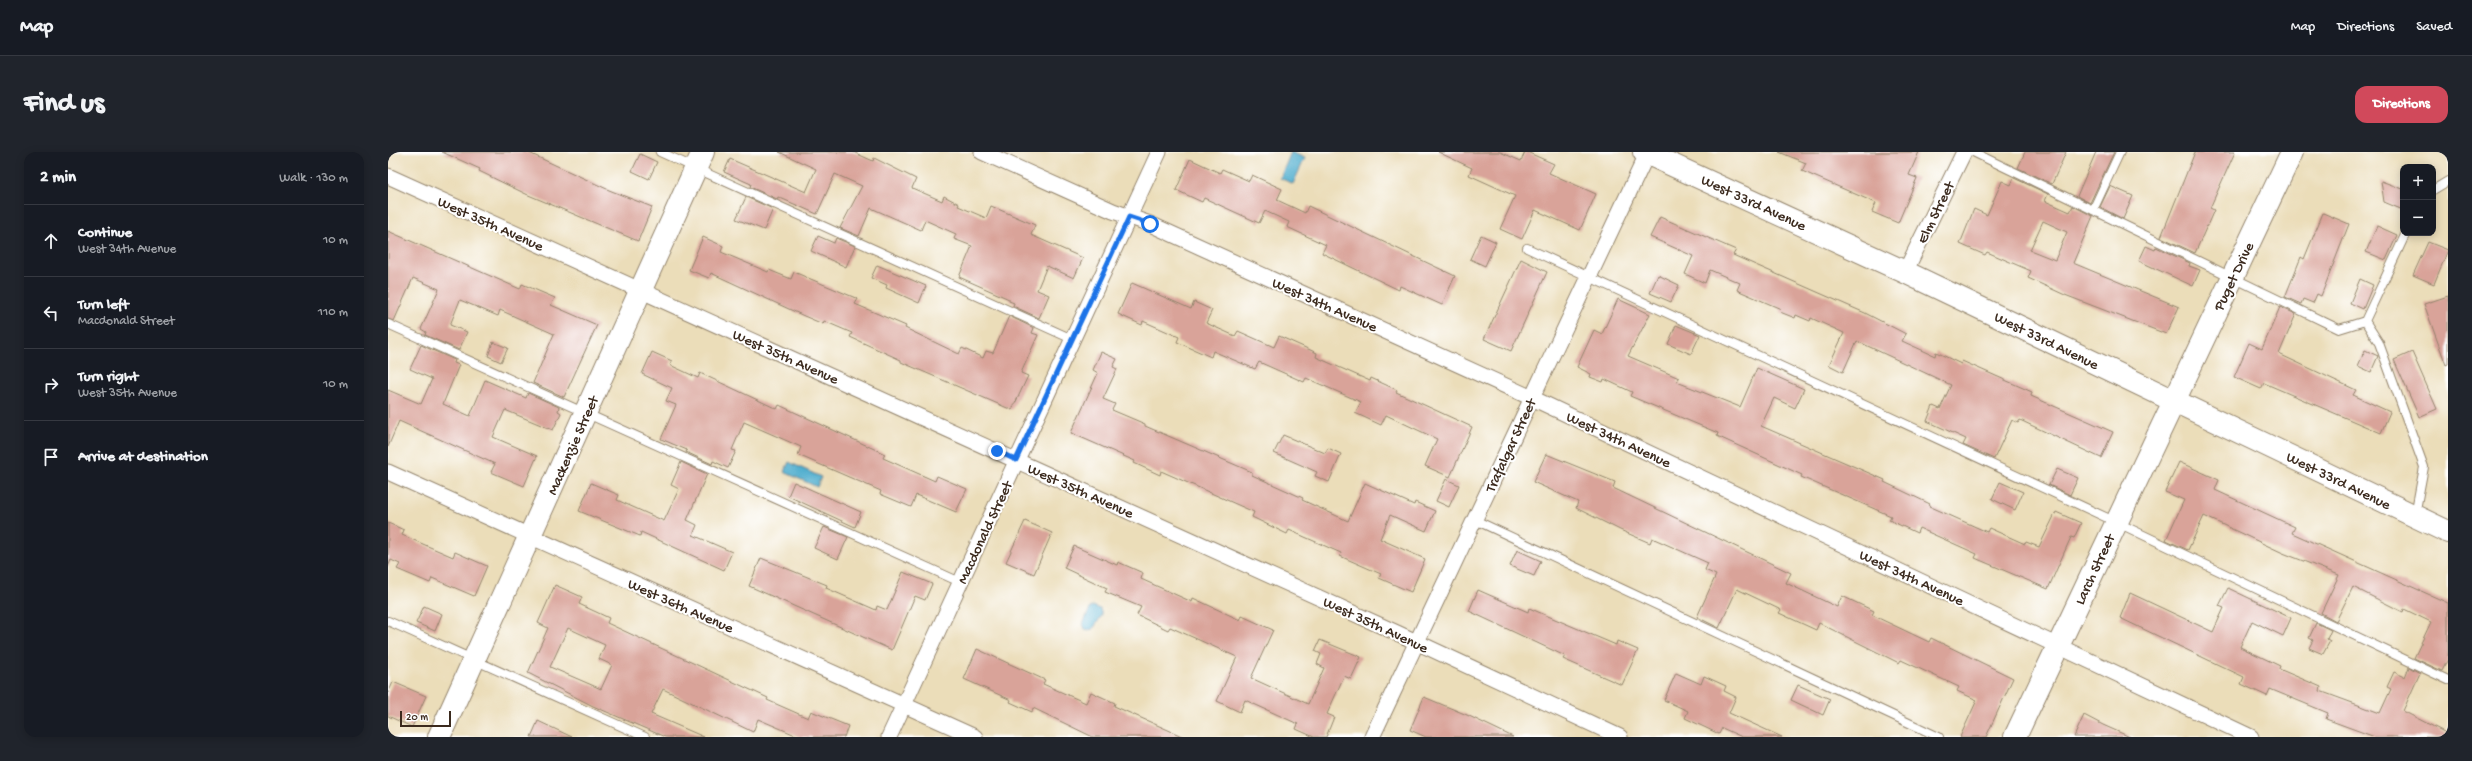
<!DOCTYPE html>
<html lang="en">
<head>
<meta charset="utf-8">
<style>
  :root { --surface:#171b24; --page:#20242c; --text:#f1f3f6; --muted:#9ea1a6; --line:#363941; --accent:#d1495b }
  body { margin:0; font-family:"Gochi Hand",sans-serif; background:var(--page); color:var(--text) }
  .controls { position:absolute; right:12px; top:12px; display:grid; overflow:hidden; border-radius:8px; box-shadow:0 2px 10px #0003 }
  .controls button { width:36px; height:36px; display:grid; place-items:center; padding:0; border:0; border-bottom:1px solid var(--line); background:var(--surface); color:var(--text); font:20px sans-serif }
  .scale { position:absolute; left:12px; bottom:10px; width:51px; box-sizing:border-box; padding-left:4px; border:2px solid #3b2a1e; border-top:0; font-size:11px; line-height:14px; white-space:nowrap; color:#3b2a1e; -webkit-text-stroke:3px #fff; paint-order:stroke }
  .stop { position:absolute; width:12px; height:12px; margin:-9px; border:3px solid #1a73e8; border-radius:50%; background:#fff }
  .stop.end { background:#1a73e8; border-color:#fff; box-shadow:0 1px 4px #0008 }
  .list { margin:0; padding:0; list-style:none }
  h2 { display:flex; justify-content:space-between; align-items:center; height:52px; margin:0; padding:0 16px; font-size:17px }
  h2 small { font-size:13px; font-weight:400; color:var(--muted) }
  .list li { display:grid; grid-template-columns:26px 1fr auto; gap:12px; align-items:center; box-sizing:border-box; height:72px; padding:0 16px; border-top:1px solid var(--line) }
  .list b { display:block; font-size:15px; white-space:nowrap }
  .list p { margin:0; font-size:13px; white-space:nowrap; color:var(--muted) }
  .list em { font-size:13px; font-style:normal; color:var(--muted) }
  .icon { flex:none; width:22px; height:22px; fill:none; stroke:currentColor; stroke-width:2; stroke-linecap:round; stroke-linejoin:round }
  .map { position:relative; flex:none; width:2060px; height:585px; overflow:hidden; border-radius:12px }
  header { display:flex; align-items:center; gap:24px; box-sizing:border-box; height:56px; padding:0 20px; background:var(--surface); border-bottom:1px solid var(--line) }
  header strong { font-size:19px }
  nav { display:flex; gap:22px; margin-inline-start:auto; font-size:14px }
  .intro { display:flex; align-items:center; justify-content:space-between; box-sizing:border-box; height:96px; padding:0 24px }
  h1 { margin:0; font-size:28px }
  .button { padding:10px 18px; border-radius:12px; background:var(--accent); color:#fff; font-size:14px; font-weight:700 }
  main { display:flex; gap:24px; padding:0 24px }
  aside { flex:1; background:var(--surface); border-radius:12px; box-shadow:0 2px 10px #0003 }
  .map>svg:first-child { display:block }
  .water { fill:#50adce; stroke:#466c76 }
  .building { fill:#d9a399; fill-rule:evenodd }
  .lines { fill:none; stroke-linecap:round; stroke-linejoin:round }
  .lane-casing { stroke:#93846c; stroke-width:10 }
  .street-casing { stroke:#93846c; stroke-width:17 }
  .secondary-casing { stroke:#93846c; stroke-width:24 }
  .lane { stroke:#fff; stroke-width:8 }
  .street { stroke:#fff; stroke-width:15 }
  .secondary { stroke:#fff; stroke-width:22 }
  .route { stroke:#1a73e8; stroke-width:5 }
  .labels { text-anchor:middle; stroke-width:4; stroke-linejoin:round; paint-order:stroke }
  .street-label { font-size:15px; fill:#3b2a1e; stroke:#fff }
</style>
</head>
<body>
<header>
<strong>Map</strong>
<nav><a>Map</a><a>Directions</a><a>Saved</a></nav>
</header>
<div class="intro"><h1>Find us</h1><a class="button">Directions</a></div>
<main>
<aside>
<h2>2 min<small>Walk · 130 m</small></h2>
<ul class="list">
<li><svg class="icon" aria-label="ahead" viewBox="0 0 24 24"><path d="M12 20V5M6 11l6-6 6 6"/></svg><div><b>Continue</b><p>West 34th Avenue</p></div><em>10 m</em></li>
<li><svg class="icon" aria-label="left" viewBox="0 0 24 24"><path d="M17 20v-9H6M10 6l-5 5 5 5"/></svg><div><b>Turn left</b><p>Macdonald Street</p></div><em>110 m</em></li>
<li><svg class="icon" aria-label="right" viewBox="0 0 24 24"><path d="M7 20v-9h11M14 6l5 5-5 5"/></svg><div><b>Turn right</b><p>West 35th Avenue</p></div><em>10 m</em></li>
<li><svg class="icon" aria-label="arrive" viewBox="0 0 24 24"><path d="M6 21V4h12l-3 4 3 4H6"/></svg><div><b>Arrive at destination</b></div></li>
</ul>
</aside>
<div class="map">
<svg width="2060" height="585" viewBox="0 0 2060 585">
  <rect width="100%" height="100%" fill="#fff"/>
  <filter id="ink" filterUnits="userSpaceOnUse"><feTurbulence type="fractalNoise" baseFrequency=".025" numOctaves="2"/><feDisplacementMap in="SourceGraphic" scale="8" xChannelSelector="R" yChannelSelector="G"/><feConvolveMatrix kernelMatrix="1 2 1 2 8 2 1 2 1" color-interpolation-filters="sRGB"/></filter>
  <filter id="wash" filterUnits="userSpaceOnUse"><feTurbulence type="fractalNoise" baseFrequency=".012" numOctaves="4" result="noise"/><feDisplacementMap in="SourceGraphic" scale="16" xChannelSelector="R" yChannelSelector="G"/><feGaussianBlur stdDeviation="0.9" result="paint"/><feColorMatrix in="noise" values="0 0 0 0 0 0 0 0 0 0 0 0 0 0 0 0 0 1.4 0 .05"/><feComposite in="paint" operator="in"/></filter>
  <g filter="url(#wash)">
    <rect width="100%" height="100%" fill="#ebddb9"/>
    <!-- water -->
    <path class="water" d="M903,0L917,6L905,32L892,26Z
      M401,310L433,325L429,335L396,320Z
      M705,454L712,457L714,463L705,477L700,478L697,477L695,472L702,456Z"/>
    <g id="blocks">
      <!-- building -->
      <path class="building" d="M54,0H139L221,38L264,55L250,89L138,42L91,19L92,17Z
        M391,0H465L485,9L486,6L528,27L524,36L554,49L556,44L571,52L570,54L598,66L603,54L647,73L643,83L695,106L686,126L659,114L649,138L661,143L651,166L625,154L626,151L621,149V147L571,125L584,94L566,87L568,82L537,68L533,78L483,56L471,84L452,76L474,34L447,22L429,62L390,45L389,47L362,35L363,32L336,20L342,7L418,40L428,17Z
        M1050,0H1112L1133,9L1137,0H1139L1166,12L1161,21L1208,42L1192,78L1147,58L1134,87L1112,77L1127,44L1081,23L1084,16Z
        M1391,0H1531L1521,23L1529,26L1510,71L1484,60L1488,51L1414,19L1418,11Z
        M1637,0H1678L1664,32L1630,16Z
        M1708,0H1726L1702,51L1689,44Z
        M1807,0H1847L1822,56L1826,58L1807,101L1773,85Z
        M252,2L269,10L261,27L244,19Z
        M802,7L832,21L834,17L861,29L864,23L894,37L889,48L917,61L920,54L1067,124L1054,153L1012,134L1011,138L934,101L938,93L899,75L901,70L877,59L871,71L816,46L814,50L788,38Z
        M1626,26L1660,42L1657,49L1682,60L1685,54L1705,64L1685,111L1791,155L1778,182L1677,143L1640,126L1643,119L1599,100L1597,103L1572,92L1586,57L1599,63L1614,29L1623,33ZM1655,69L1679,80L1667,108L1642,98Z
        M1993,29L2015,37V58L1996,50Z
        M1722,34L1745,44L1735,67L1712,55Z
        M358,45L385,57L376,78L348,67Z
        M1935,61L1961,72L1933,144L1929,142L1925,151L1915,147L1913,152L1897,145L1913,105L1916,107Z
        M1272,65L1348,98L1345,103L1477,161L1518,182L1514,189L1547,204L1548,200L1573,212L1574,209L1644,240L1643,244L1725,280L1713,306L1632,268L1630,271L1624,268L1606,307L1575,293L1578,287L1539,269L1545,254L1552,257L1563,233L1469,189L1455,220L1441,213L1456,181L1423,166L1422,169L1408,163L1407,166L1392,160L1393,157L1349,138L1352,131L1322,118L1317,131L1297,122L1305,104L1262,85Z
        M1989,74L2009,83L1998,108L1978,100Z
        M0,79L132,137L134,132L167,146L163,153L209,173L176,245L145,231L166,182L112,158L110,164L72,148L62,173L79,180L71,198L37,183L38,180L33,177L51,137L25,126L6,169L0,167Z
        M1093,83L1108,90L1097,114L1082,107Z
        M430,84L446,91L448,86L467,94L458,115L423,99Z
        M315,85L335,94L333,100L380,120L381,118L403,127L406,120L470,147L467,152L518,174L517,176L571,202L574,196L595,206L598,199L605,201L621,164L646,176L644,181L650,183L633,221L640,224L624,258L513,210V208L462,185L464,181L436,169L435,172L416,164L323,121L321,126L301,118Z
        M2040,90L2060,98L2046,132L2025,123Z
        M1758,94L1767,98L1768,95L1802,111L1801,114L1812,118L1805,134L1751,109Z
        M1133,107L1159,120L1123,199L1096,187Z
        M489,113L538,134L531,151L498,136L499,133L483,126Z
        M1270,123L1291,133L1283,150L1262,141Z
        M1972,127L1985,133L1975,157L1962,151Z
        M744,131L803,157L806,150L824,158L818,171L847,184L850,179L886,195L891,184L929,201L928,205L982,229L983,226L1009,238L1008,240L1084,275L1062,325L1037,314L1049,287L998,263L993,273L967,261L973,250L918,226L916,230L871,210L867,217L825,199L823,205L789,190L791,185L755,169L754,173L730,162Z
        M2060,144V212L2058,213L2036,152Z
        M1230,147L1262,162L1240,204L1291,226L1289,230L1352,255L1369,216L1416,237L1407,256L1386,246L1373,274L1497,328L1496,330L1542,352L1541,354L1599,380L1601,376L1637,392L1638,390L1651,395L1668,360L1693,371L1686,386L1683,385L1660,437L1587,406L1589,402L1531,376L1529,381L1501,368L1503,364L1413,325L1414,323L1329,284L1330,281L1242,244L1244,240L1216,227L1215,230L1202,225L1203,222L1189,215L1206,178L1214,182Z
        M1892,155L1908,162L1891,202L1968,238L1965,243L2002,260L1993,281L1876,231L1873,237L1846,225L1861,191L1874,197Z
        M1288,173L1312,183L1303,202L1280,192Z
        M105,190L120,196L113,210L100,204Z
        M33,193L67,208L66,211L71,213L55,252L82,264L97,228L138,246L140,241L171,255L170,259L173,261L165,278L117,258L105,285L149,304L136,334L103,320L107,312L11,269L0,295V238L33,252L44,227L22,217Z
        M1977,198L1990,204L1983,220L1970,214Z
        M264,200L284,209L282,213L310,226L312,221L389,257L391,253L497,302L495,306L547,329L549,324L579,337L568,360L528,343L523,355L492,342L493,339L410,303L413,295L356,270L344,298L348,299L340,316L325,309L324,312L298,300L299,298L273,287L288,253L278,249L284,236L254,222Z
        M713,200L729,207L725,215L729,217L715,247L727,252L724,258L757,272V274L864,320V323L915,346L914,348L960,369L977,331L1026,353L1027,350L1047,359L1038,379L1002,363L992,387L1037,407L1023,440L991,426L993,422L952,404L953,401L901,378L899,382L864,365L866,360L773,319L772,323L746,311L747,309L683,281L710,221L705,218Z
        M2024,200L2049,257L2031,265L2006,208Z
        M895,283L937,301L940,296L953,302L941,330L927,324L929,320L886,301Z
        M1158,302L1227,330L1225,336L1403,421L1398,431L1449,455L1454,444L1486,459L1484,463L1541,490L1543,486L1625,526L1598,585H1572L1589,548L1569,539L1571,535L1513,508L1511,511L1431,471L1428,478L1391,461L1393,458L1349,437L1331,476L1309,465L1328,423L1317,418L1320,411L1264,386L1262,391L1232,378L1188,356L1190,350L1145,330Z
        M293,310L319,322L299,368L309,373L305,383L344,400L336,418L253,380L252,384L191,359L203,331L231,343L229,348L276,369L291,337L283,333Z
        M1791,310L1831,328L1827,338L1907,375L1904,381L2060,451V507L2054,519L2026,506L2043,470L2016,457L2015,460L1965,435L1948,469L1933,461L1951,423L1895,401L1816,364L1800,398L1778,388L1796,348L1777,340Z
        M1669,317L1690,326L1682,343L1661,333Z
        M1058,327L1071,333L1061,355L1048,349Z
        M406,330L473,360L467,375L400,344Z
        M1612,330L1635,340L1627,358L1604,347Z
        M637,369L664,381L646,422L618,410Z
        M0,371L16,378L14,383L65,405L67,400L99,414L86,444L44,426L42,431L9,417L12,412L3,408L0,415Z
        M436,375L460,385L450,407L426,396Z
        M686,394L729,413L730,410L755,421L753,427L804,450L805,446L852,468L854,464L885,478L863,526L920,552L936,516L929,512L933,502L927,499L932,488L973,505L963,527L956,524L939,562L946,565L938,585H926L908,577L910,572L857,548L852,560L829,549L849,505L782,475L780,478L749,463L753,455L717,440L719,436L676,416Z
        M1129,398L1153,409L1146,424L1122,414Z
        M373,406L439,433L438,436L488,458L489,454L499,458L515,420L544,432L537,448L527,444L504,498L361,434Z
        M167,433L194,445L191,452L221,466L219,471L380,546L379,548L420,566L423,559L460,574L456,585H412L370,567L365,580L275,537L263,562L316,585H277L205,554L140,521L160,476L150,471ZM180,476L217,493L211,507L224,513L213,537L162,515Z
        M1840,436L1903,466L1895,484L1864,469L1852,495L1892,514L1891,517L1933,535L1932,539L1992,561L2003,537L1999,535L2006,520L2017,525L2021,515L2032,521L2015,559L2060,582V585H1987L1938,567L1940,561L1882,537L1879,544L1853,532L1856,525L1732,466L1742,441L1825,480L1836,456L1831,454Z
        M1090,438L1140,460L1141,456L1228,493L1229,489L1250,498L1234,533L1175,507L1177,504L1081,459Z
        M36,454L54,462L47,479L28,471Z
        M1928,471L1943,478L1939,487L1942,489L1935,502L1921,496L1925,488L1921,486Z
        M589,497L657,528L655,532L698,551L703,540L727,551L726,554L796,585H705L645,556L644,560L622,550L623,548L576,527Z
        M1288,521L1313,532L1316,524L1338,534L1336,539L1348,545L1341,561L1394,585H1354L1334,576L1331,582L1297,566L1300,559L1276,548Z
        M5,530L38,544L24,575L0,564V542Z
        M1410,533L1442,547L1435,563L1403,548Z
        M1036,545L1079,563L1125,585H1038L1022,578Z
        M1696,563L1715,573L1742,585H1686Z
        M150,569L184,585H143Z"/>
    </g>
  </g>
  <g filter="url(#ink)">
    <use href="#blocks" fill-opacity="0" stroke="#93846c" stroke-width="1"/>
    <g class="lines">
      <defs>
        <path id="lane" d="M272,0L684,187
          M1585,0L1951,177L1977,169L2018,81
          M2045,38L2060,29
          M1705,58L1732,0
          M1139,96L1728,370L2060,528
          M1977,169L1991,191L2036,315L2027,363
          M0,172L572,430
          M1087,368L1551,585
          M0,469L257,585"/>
        <path id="street" d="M594,0L725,59L762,72L1144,246L1863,585
          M0,24L1009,481L1232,585
          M1517,120L1576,0
          M0,320L587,585
          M501,585L771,0
          M984,585L1260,0"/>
        <path id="secondary" d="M1256,0L1517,120L2060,380
          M51,585L315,0
          M1627,585L1904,0"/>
      </defs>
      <!-- lane casing -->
      <use href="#lane" class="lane-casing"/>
      <!-- street casing -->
      <use href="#street" class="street-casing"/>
      <!-- secondary casing -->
      <use href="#secondary" class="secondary-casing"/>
      <!-- lane -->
      <use href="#lane" class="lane"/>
      <!-- street -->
      <use href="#street" class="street"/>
      <!-- secondary -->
      <use href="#secondary" class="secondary"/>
    </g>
  </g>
  <g class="lines" filter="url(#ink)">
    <!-- route -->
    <path class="route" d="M609,299L628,308L741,65L762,72"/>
  </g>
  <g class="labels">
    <!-- street labels -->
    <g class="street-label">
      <text transform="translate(1366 50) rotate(25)" y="5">West 33rd Avenue</text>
      <text transform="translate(1547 60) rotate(-64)" y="5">Elm Street</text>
      <text transform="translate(103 71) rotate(24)" y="5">West 35th Avenue</text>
      <text transform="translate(1845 124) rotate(-64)" y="5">Puget Drive</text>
      <text transform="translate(937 152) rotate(24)" y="5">West 34th Avenue</text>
      <text transform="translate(1659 188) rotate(26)" y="5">West 33rd Avenue</text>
      <text transform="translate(398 204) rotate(24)" y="5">West 35th Avenue</text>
      <text transform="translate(1231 287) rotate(25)" y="5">West 34th Avenue</text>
      <text transform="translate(184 293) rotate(-66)" y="5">Mackenzie Street</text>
      <text transform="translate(1122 293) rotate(-65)" y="5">Trafalgar Street</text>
      <text transform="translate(1951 328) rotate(26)" y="5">West 33rd Avenue</text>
      <text transform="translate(693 338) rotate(24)" y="5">West 35th Avenue</text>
      <text transform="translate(596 380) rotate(-65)" y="5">Macdonald Street</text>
      <text transform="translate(1706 417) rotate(-65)" y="5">Larch Street</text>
      <text transform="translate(1524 425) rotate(25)" y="5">West 34th Avenue</text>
      <text transform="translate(293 453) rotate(24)" y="5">West 36th Avenue</text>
      <text transform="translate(988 472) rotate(25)" y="5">West 35th Avenue</text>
    </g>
  </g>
</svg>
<div class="controls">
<button>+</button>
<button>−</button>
</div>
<div class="scale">20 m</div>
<div class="stop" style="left:762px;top:72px"></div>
<div class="stop end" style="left:609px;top:299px"></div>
</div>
</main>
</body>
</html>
